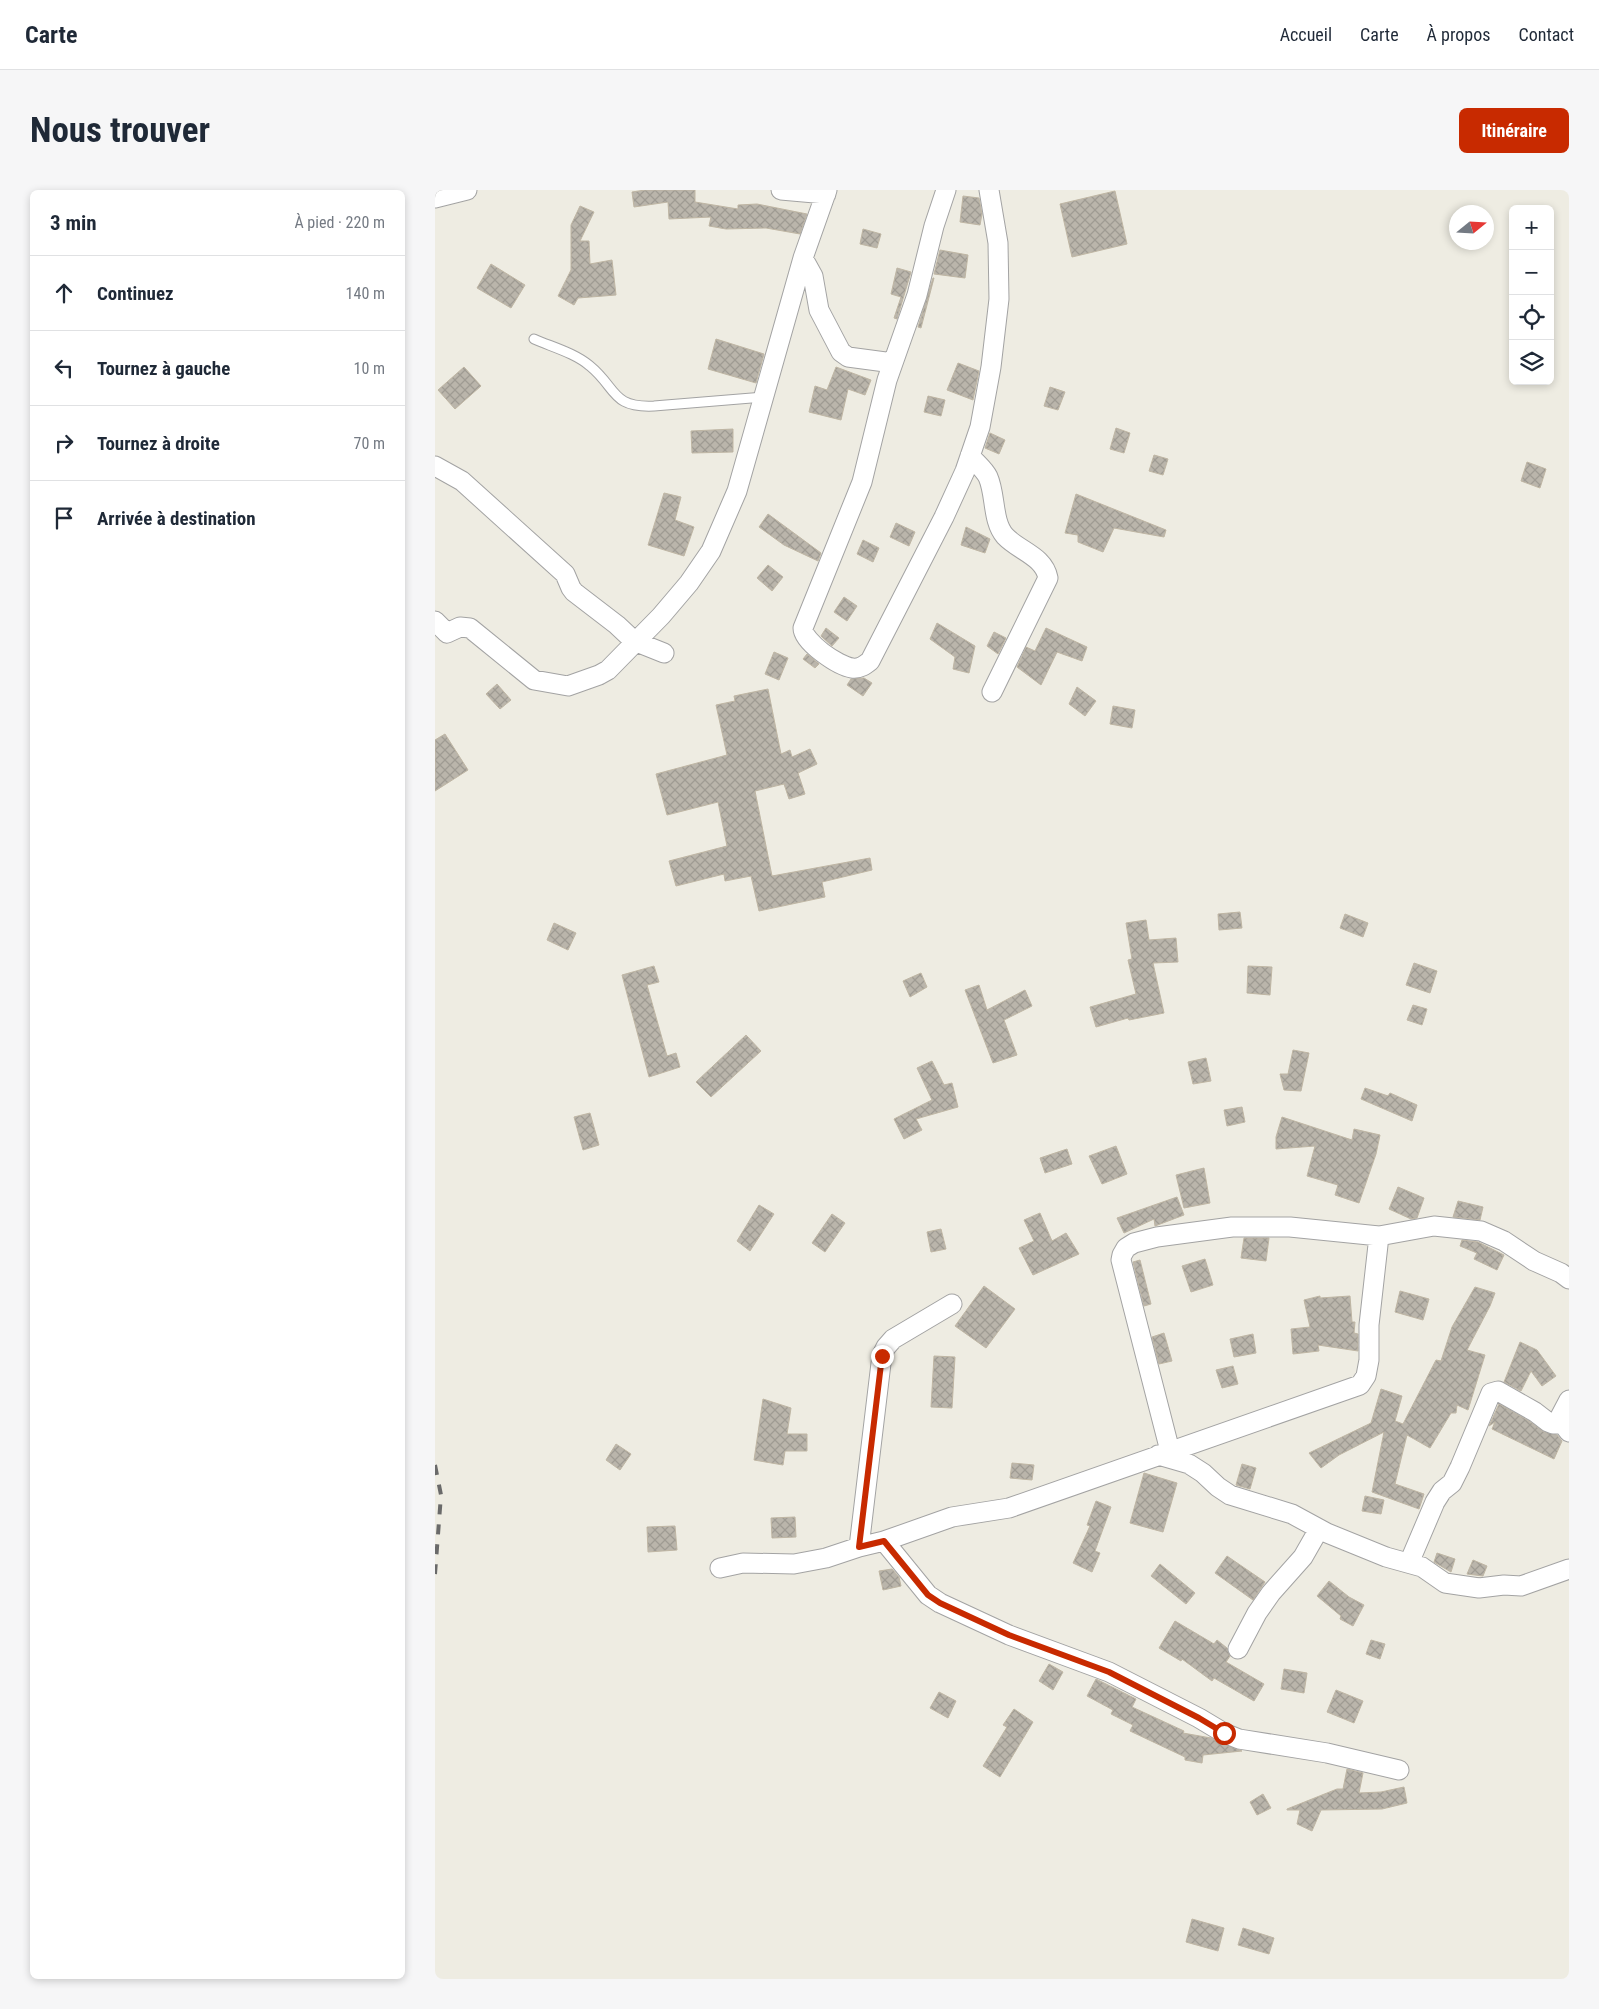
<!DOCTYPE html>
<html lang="fr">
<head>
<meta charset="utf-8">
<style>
  :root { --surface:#fff; --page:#f6f6f7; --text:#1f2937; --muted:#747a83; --line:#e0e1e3; --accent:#c82a00 }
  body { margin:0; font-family:"Roboto Condensed",sans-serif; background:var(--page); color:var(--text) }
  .controls { position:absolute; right:15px; top:15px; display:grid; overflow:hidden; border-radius:8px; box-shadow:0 2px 8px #0003 }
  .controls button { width:45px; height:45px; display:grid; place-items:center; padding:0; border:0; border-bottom:1px solid var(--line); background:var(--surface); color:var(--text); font:25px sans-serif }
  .compass { position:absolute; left:1014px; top:15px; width:45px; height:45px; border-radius:50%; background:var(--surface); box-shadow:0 2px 8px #0003; rotate:72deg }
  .stop { position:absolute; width:15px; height:15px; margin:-11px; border:4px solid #c82a00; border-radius:50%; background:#fff }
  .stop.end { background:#c82a00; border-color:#fff; box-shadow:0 1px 5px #0008 }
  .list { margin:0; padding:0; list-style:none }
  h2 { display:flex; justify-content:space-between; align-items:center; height:65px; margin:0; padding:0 20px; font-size:21px }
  h2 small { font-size:16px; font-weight:400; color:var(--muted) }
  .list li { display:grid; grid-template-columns:32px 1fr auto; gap:15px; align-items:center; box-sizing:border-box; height:75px; padding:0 20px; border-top:1px solid var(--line) }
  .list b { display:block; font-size:19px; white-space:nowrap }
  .list em { font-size:16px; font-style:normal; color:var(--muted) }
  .icon { flex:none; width:28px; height:28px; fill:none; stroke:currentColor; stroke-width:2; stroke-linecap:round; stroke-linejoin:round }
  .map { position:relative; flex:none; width:1134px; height:1789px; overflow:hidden; border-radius:8px }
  header { display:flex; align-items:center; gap:30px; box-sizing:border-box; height:70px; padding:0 25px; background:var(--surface); border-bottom:1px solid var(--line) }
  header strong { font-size:24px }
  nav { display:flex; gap:28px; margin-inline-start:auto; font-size:18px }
  .intro { display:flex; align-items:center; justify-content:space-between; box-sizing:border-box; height:120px; padding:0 30px }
  h1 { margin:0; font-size:35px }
  .button { padding:12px 22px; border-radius:8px; background:var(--accent); color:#fff; font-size:18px; font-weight:700 }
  main { display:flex; gap:30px; padding:0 30px }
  aside { flex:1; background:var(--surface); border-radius:8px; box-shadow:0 2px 8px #0003 }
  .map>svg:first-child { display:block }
  .building { fill:url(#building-cross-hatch); stroke:#bfb6a4 }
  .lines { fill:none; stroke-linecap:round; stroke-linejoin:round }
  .lane-casing { stroke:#a3a3a3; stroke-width:11 }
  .street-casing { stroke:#a3a3a3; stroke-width:21 }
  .lane { stroke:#fff; stroke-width:9 }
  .street { stroke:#fff; stroke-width:19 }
  .rail { stroke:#6a6a6a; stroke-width:4; stroke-dasharray:10 10; stroke-linecap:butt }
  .route { stroke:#c82a00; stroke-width:6 }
</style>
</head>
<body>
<header>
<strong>Carte</strong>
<nav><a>Accueil</a><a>Carte</a><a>À propos</a><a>Contact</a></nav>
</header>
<div class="intro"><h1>Nous trouver</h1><a class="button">Itinéraire</a></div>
<main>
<aside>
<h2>3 min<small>À pied · 220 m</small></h2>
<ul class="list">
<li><svg class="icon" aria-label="ahead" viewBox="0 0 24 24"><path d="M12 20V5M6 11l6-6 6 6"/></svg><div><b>Continuez</b></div><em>140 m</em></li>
<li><svg class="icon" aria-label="left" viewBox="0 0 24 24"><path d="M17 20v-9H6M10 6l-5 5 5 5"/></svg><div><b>Tournez à gauche</b></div><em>10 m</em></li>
<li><svg class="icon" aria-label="right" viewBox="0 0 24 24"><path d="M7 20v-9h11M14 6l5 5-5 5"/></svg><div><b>Tournez à droite</b></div><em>70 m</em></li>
<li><svg class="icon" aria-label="arrive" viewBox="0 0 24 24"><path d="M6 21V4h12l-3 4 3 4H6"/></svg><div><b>Arrivée à destination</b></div></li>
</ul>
</aside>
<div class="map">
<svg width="1134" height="1789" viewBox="0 0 1134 1789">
  <defs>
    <pattern id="building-cross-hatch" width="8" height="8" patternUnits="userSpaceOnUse" patternTransform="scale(1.25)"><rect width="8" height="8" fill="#bab5ab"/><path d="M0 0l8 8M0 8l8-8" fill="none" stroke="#9f9b93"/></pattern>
  </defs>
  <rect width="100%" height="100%" fill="#eeece2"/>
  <!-- building -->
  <path class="building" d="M210,0H260V12L303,19V15L322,14L372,24L365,44L331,38L291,39L274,36L276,27L234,29L233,12L199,17L197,2Z
    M680,1L692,54L637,67L625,14Z
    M528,6L544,8L547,24L545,35L525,32Z
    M145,16L159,22L145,51H154L155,74L177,70L181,105L143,108L139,115L123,106L136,80V35Z
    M428,39L446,44L442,58L425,54Z
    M505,60L533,65L530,88L499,84Z
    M56,74L90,95L76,118L42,98Z
    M462,78L476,82L462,129L459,128L466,107L456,104Z
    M498,88H499L486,138L483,137Z
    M281,149L329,164L321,193L273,179Z
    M523,173L544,181L538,210L512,200Z
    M29,177L46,196L20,219L3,200Z
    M401,177L436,190L430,205L413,199L406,230L374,222L380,196L392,200Z
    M615,197L630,202L623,220L609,216Z
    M493,206L510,210L506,226L489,222Z
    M681,238L695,243L689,263L675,259Z
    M298,239V262L257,263L256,241Z
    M555,243L570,250L564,264L550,258Z
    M719,265L733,269L728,285L714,281Z
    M1092,272L1111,279L1105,298L1086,291Z
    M229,303L246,307L240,330L259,337L249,366L213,355Z
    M641,304L731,340L729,347L679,338L668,362L643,352V345L630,343Z
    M333,324L386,363L383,371L349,355L324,337Z
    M461,333L480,342L474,356L455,347Z
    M531,337L555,349L550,363L526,355Z
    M428,350L444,358L438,372L422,364Z
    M333,375L348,387L337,401L322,388Z
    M409,407L422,416L412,431L399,422Z
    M502,433L540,456L534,483L518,479L520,467L495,449Z
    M391,438L404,448L397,456L386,446Z
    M611,438L652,457L647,471L622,462L606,495L582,477L591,457L600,461Z
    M559,442L571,448L563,464L552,456Z
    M339,462L353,468L344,490L330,484Z
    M372,464L384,474L380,478L368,469Z
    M429,488L437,493L428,506L412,495L416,489Z
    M62,494L76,510L65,519L51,504Z
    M642,497L661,511L650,526L634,514Z
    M333,499L346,564L355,560L357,567L375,559L382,574L363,583L370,604L354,609L349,594L320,601L337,686L435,668L437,680L387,692L390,707L324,721L316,686L290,691L289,684L241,696L234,671L292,656L283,612L232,625L221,584L292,565L281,515L300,511L299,506Z
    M678,516L700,520L697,538L675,534Z
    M10,544L33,580L0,601V550Z
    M805,722L807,738L784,740L783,724Z
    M910,724L933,733L928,747L905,738Z
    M711,730L714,750L741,748L743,772L718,773L729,823L694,830L693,828L661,837L655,817L701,804L693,770L697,769L691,733Z
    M119,733L141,743L133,760L112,750Z
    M979,773L1002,781L995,803L971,795Z
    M219,776L224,792L212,795L232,866L241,863L245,877L214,887L187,785Z
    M813,776L837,777L835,805L812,803Z
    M486,783L492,797L475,807L468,791Z
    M544,795L552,820L590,800L597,816L569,830L582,865L558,873L530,800Z
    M978,815L992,819L987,835L972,830Z
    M311,845L326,861L276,907L261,892Z
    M858,860L874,863L866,901L849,900L845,884H853Z
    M771,868L776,891L758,894L753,872Z
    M497,871L509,895L517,893L523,917L481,929L487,940L469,949L459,929L497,910L482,878Z
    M930,898L953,906L955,903L982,915L977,931L926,909Z
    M807,917L810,932L792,936L789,920Z
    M155,923L164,955L148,960L139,927Z
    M847,927L917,950L919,939L945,945L941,964L924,1013L900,1005L903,995L872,986L880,956L841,959V947Z
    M681,956L692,984L667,994L654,966Z
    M632,959L637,974L610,983L605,968Z
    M769,978L775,1013L749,1018L741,985Z
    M963,997L989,1008L982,1028L976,1029L954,1019Z
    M742,1007L749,1025L720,1036L719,1029L689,1043L682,1028Z
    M1023,1011L1048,1017L1045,1030L1018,1027Z
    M324,1015L339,1024L315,1061L302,1051Z
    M605,1023L617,1051L631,1043L644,1064L598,1085L584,1058L599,1051L589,1030Z
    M397,1024L410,1033L390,1062L377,1053Z
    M506,1039L511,1059L496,1062L492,1042Z
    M809,1048H834L831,1071L806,1068Z
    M1027,1050L1043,1052L1069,1065L1062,1080L1039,1069L1042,1063L1025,1056Z
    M770,1069L778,1095L756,1102L747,1076Z
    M705,1070L716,1114L709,1116L698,1072Z
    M549,1096L580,1119L551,1158L520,1136Z
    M1040,1097L1060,1103L1055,1116L1032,1160L1050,1165L1033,1220L1022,1215L1021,1223H1016L995,1258L972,1245L967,1265L960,1294L989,1304L984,1319L937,1302L949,1242L904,1265L886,1278L874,1263L936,1233L946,1199L967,1206L960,1231L968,1234L1001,1170L1006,1171L1017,1137Z
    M965,1101L994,1109L988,1130L960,1122Z
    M885,1106V1108L915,1106L917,1132H920L919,1143L923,1144V1161L883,1155L884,1161L858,1164L856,1139L875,1137L869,1110Z
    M729,1143L737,1171L724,1174L717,1147Z
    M818,1144L821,1163L799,1167L795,1149Z
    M1085,1152L1102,1160L1121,1186L1107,1196L1096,1181L1086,1201L1069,1192Z
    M499,1166L520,1167L517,1218L496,1217Z
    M798,1176L803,1194L787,1198L781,1180Z
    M328,1209L356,1218L352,1244H372V1261H350L348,1275L319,1270Z
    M1064,1214L1094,1231L1109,1242L1122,1245L1127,1251L1119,1269L1057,1239L1060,1232L1054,1236Z
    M181,1254L196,1264L185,1280L171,1270Z
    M577,1273L599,1275L597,1290L575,1288Z
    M807,1274L821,1278L815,1299L801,1295Z
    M709,1283L742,1293L728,1342L695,1333Z
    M930,1306L949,1310L946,1324L927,1321Z
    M661,1311L676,1317L660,1361L665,1363L657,1382L638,1373L655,1336L652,1335Z
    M360,1327L361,1347L337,1348L336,1328Z
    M240,1336L242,1360L213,1362L212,1337Z
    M1002,1363L1020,1369L1016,1382L999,1372Z
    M792,1366L830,1392L818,1410L780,1383Z
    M1038,1370L1052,1376L1048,1386L1032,1384Z
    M725,1374L760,1403L751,1414L716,1386Z
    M457,1379L464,1387L466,1396L448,1400L444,1381Z
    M894,1391L914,1407L929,1415L918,1436L905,1429L906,1426L882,1406Z
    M740,1431L779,1454L782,1450L792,1458L795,1466L791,1472L829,1494L819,1511L779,1488L777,1491L747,1469L746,1471L724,1458Z
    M936,1450L950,1454L945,1469L931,1464Z
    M614,1474L628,1482L618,1500L604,1491Z
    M849,1479L872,1483L869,1503L846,1499Z
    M661,1489L701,1509L697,1517L749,1541L748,1543L776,1548L785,1553L807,1561L768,1565L767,1573L750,1570V1567L695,1541L698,1535L676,1524L678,1520L652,1506Z
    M901,1500L928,1511L919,1533L892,1522Z
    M504,1502L521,1511L513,1528L495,1518Z
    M579,1519L598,1532L565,1587L548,1576L572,1537L568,1535Z
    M912,1579L928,1583L924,1603L946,1602L969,1597L972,1613L947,1619L886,1620L877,1641L862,1634L865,1620H852V1619L902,1599H908Z
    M828,1604L836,1618L822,1625L815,1612Z
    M757,1729L789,1738L783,1761L751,1752Z
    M808,1738L839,1748L834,1764L803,1755Z"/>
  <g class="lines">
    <defs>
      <path id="lane" d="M99,149C117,157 140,163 155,176C182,198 176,218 219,216L329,207"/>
      <path id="street" d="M346,0L391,4
        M511,0L499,36L482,105L452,190L427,292L368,438C368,452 403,476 417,478C425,479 430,475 435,471L509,327L530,281L545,237L556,177L564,109L563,53L554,0
        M0,8L32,0
        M368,68L378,86L384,120L406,162L413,167L458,173
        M535,266C541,273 549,279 553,287C561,305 557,331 570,346C584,361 609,366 613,388L557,502
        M0,276L27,291L130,384L136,398L139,402L182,435L199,451L229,463
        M0,431L12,443L25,437L35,438L99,490L133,496L164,485L173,480L226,426L254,393L276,361L302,301L368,68L392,0
        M1134,1210L1124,1229L1134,1242
        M735,1261L686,1070L687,1065L691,1058L699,1053L722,1047L797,1037H855L944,1046L999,1036L1046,1041L1069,1051L1099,1071L1126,1083L1134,1089
        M723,1265L754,1274L768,1283L783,1297L795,1305L857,1324L892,1343L951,1367L987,1377L1010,1393L1044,1398L1069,1395L1086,1396L1134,1379
        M449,1351L493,1405L505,1413L574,1445L674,1482L764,1528L789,1543L804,1549L892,1563L964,1580
        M424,1357L447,1165L451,1157L458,1149L517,1114
        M974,1373L1000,1312L1007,1301L1017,1293L1025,1277L1056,1203L1063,1201L1100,1222L1113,1232L1118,1234H1127
        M285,1378L308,1373L359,1374L391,1368L424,1357L449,1351L517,1327L574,1318L925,1195L931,1186L934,1170V1135L944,1046
        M803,1459L822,1423L836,1403L868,1367L884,1339"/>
    </defs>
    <!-- lane casing -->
    <use href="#lane" class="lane-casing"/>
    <!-- street casing -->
    <use href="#street" class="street-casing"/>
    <!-- lane -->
    <use href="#lane" class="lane"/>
    <!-- street -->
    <use href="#street" class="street"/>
    <!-- rail -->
    <path class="rail" d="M0,1275L6,1305L0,1384"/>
  </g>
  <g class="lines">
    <!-- route -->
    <path class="route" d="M447,1166L424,1357L449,1351L493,1405L505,1413L574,1445L674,1482L764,1528L789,1543"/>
  </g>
</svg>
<div class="controls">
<button>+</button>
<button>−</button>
<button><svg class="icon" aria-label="locate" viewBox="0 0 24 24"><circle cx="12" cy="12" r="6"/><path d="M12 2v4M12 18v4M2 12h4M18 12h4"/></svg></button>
<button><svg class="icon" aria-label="layers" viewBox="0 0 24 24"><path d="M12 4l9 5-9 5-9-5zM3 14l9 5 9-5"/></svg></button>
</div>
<svg class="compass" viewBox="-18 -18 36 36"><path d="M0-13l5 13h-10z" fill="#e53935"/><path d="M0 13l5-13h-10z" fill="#747a83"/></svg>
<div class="stop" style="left:789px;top:1543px"></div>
<div class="stop end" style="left:447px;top:1166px"></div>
</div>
</main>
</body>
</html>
